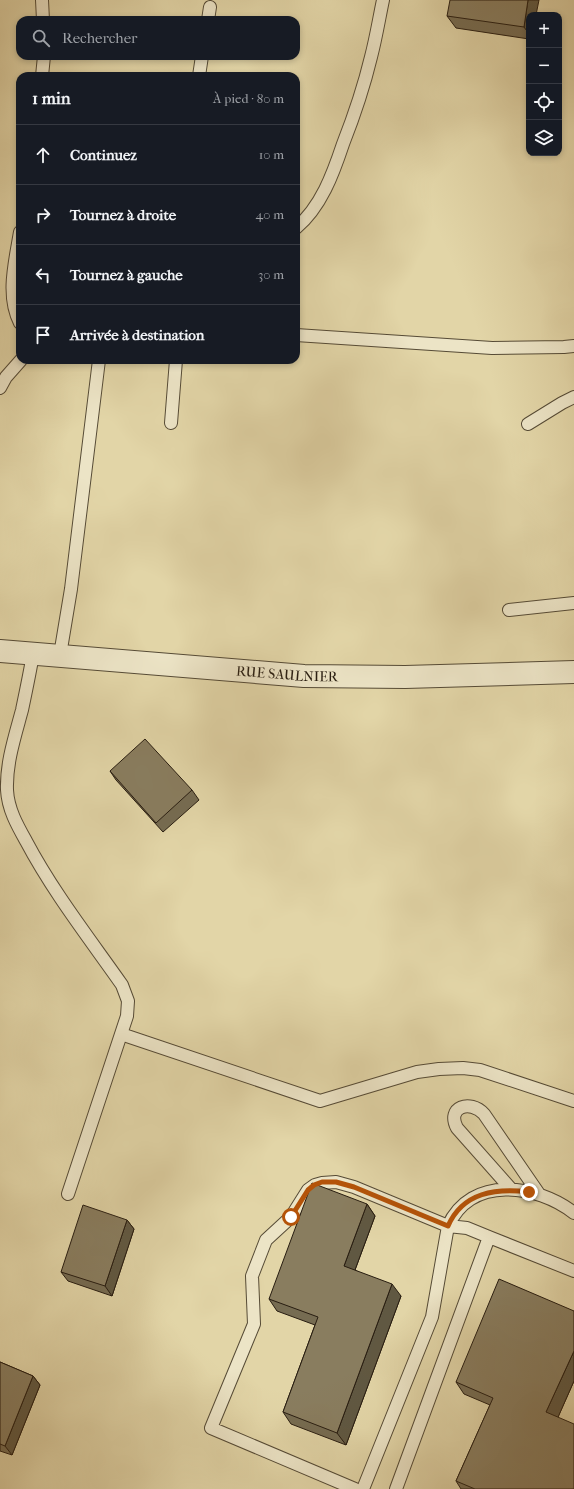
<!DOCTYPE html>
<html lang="fr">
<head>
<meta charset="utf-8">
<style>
  :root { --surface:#171b24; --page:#242831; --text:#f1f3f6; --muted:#9ea1a6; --line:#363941 }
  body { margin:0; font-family:"IM FELL French Canon",serif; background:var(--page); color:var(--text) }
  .controls { position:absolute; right:12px; top:12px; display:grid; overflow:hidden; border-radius:8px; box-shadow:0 2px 6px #0003 }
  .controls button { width:36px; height:36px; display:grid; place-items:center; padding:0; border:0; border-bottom:1px solid var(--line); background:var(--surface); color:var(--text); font:20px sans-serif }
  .stop { position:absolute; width:12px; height:12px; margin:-9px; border:3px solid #b45309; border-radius:50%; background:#fff }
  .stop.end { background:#b45309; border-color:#fff; box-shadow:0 1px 4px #0008 }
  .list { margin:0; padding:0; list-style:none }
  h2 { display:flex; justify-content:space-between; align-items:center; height:52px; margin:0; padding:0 16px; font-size:17px }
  h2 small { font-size:13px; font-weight:400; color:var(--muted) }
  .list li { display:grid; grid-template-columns:26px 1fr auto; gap:12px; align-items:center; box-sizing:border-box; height:60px; padding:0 16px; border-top:1px solid var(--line) }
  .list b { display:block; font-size:15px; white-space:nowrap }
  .list em { font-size:13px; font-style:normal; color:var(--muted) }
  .icon { flex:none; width:22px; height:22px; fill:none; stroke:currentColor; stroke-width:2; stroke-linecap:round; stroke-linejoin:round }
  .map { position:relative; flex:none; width:574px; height:1489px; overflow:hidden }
  .search { position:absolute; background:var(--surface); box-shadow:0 2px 6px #0003; left:16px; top:16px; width:284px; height:44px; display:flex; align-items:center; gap:10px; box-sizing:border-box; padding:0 14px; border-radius:12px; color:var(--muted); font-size:15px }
  .panel { position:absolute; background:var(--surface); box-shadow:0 2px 6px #0003; left:16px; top:72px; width:284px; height:292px; border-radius:12px }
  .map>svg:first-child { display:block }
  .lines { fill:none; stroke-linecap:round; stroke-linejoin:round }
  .service-casing { stroke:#564b36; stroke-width:14 }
  .minor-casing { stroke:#564b36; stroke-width:24 }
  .service { stroke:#ece4c6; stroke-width:12 }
  .minor { stroke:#ece4c6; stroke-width:22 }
  .wall { fill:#766c52; stroke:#281d11 }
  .shaded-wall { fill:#605842; stroke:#281d11 }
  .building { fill:#897d5f; stroke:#281d11 }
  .route { stroke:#b45309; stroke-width:5 }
  .labels { text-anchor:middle; stroke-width:3.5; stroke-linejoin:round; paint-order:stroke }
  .street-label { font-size:14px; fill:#281d11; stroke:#ece4c6 }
</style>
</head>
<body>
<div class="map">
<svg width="574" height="1489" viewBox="0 0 574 1489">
  <rect width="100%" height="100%" fill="#e2d5a7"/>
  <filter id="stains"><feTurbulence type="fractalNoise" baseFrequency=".005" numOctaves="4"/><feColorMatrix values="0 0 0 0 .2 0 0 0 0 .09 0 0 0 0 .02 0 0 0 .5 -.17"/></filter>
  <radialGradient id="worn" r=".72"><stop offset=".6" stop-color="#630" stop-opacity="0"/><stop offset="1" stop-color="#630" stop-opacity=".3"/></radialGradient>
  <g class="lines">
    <defs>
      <path id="service" d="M42,0L43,20
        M208,20L210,7
        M42,76L44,56
        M199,76L202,56
        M296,228C321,207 333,174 343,144C354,116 364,86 371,57C376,38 379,19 383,0
        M20,232C15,262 6,296 20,323
        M296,335L492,348L564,347L574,346
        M0,388L6,377L21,360
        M171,423L176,360
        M528,424L562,403L574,397
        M509,610L574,603
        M33,654C30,672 26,691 22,710C15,736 6,763 7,790C8,809 17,825 26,841C53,892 89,938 122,985L128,1001L127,1016L68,1194
        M60,655L71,589L99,360
        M121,1034L320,1101L417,1072L439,1069L463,1068L480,1070L574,1101
        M511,1189L457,1128C446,1107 470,1099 484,1114L539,1194
        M355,1489L211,1428L254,1324L252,1276L266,1240L291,1217L308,1190L315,1185L322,1183L336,1182L354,1187L448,1226C471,1175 537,1184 574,1213
        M363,1489L432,1317L448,1226L467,1228L489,1237
        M396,1489L489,1237L574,1271"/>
      <g id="minor">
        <path id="s1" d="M0,651L304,676L405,677L574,672"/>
      </g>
    </defs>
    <!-- service casing -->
    <use href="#service" class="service-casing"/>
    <!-- minor casing -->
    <use href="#minor" class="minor-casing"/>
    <!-- service -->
    <use href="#service" class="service"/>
    <!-- minor -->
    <use href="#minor" class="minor"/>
  </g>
  <!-- wall -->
  <path class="wall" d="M529,15V39L456,28L447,16Z
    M110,771L192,790L199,800L163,832L116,780Z
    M367,1204L375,1216L355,1270L401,1296L346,1445L291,1424L283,1412L315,1325L277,1311L269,1299Z
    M127,1220L134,1229L112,1296L68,1281L61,1272Z
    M574,1311V1381L558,1417L574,1489H461L456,1481L490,1405L464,1394L456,1382Z
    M0,1362L33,1376L40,1385L12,1455L0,1451Z"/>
  <!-- shaded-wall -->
  <path class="shaded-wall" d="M528,0H539L536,15H529V34L524,27Z
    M367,1204L375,1216L352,1278L344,1266Z
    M127,1220L134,1229L112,1296L105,1286Z
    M392,1284L401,1296L346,1445L337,1433Z
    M574,1351V1381L555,1424L546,1412Z
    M33,1376L40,1385L12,1455L5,1446Z"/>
  <!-- building -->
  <path class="building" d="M450,0H528L524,27L447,16Z
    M145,739L192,790L156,823L110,771Z
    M312,1183L367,1204L344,1266L392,1284L337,1433L283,1412L318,1317L269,1299Z
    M83,1205L127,1220L105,1286L61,1272Z
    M499,1279L574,1311V1351L546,1412L574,1424V1489H475L456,1481L493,1398L456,1382Z
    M0,1362L33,1376L5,1446L0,1444Z"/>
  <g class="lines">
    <!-- route -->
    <path class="route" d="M291,1217L308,1190L314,1185L322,1182H336L354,1187L448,1226C463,1192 496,1188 529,1192"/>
  </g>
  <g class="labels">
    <!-- street labels -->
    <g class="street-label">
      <text dy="5" stroke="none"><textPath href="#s1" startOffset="288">RUE SAULNIER</textPath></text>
    </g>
  </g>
  <rect width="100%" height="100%" filter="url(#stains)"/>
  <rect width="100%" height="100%" fill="url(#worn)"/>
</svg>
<div class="controls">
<button>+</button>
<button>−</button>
<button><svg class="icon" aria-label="locate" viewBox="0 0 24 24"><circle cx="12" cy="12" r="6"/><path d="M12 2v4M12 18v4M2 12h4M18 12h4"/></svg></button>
<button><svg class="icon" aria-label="layers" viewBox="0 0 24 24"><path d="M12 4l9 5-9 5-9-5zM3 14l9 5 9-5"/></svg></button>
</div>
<div class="stop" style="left:291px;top:1217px"></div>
<div class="stop end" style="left:529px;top:1192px"></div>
<div class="search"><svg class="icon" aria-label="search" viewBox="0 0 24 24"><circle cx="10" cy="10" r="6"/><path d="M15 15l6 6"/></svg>Rechercher</div>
<section class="panel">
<h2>1 min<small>À pied · 80 m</small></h2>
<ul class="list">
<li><svg class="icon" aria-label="ahead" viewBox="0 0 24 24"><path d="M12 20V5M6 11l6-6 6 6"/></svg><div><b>Continuez</b></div><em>10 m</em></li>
<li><svg class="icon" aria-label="right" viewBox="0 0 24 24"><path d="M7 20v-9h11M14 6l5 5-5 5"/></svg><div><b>Tournez à droite</b></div><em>40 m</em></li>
<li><svg class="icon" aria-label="left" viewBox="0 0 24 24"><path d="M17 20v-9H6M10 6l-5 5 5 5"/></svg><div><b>Tournez à gauche</b></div><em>30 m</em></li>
<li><svg class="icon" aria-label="arrive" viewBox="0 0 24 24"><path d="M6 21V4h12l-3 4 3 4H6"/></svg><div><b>Arrivée à destination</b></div></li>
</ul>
</section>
</div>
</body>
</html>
